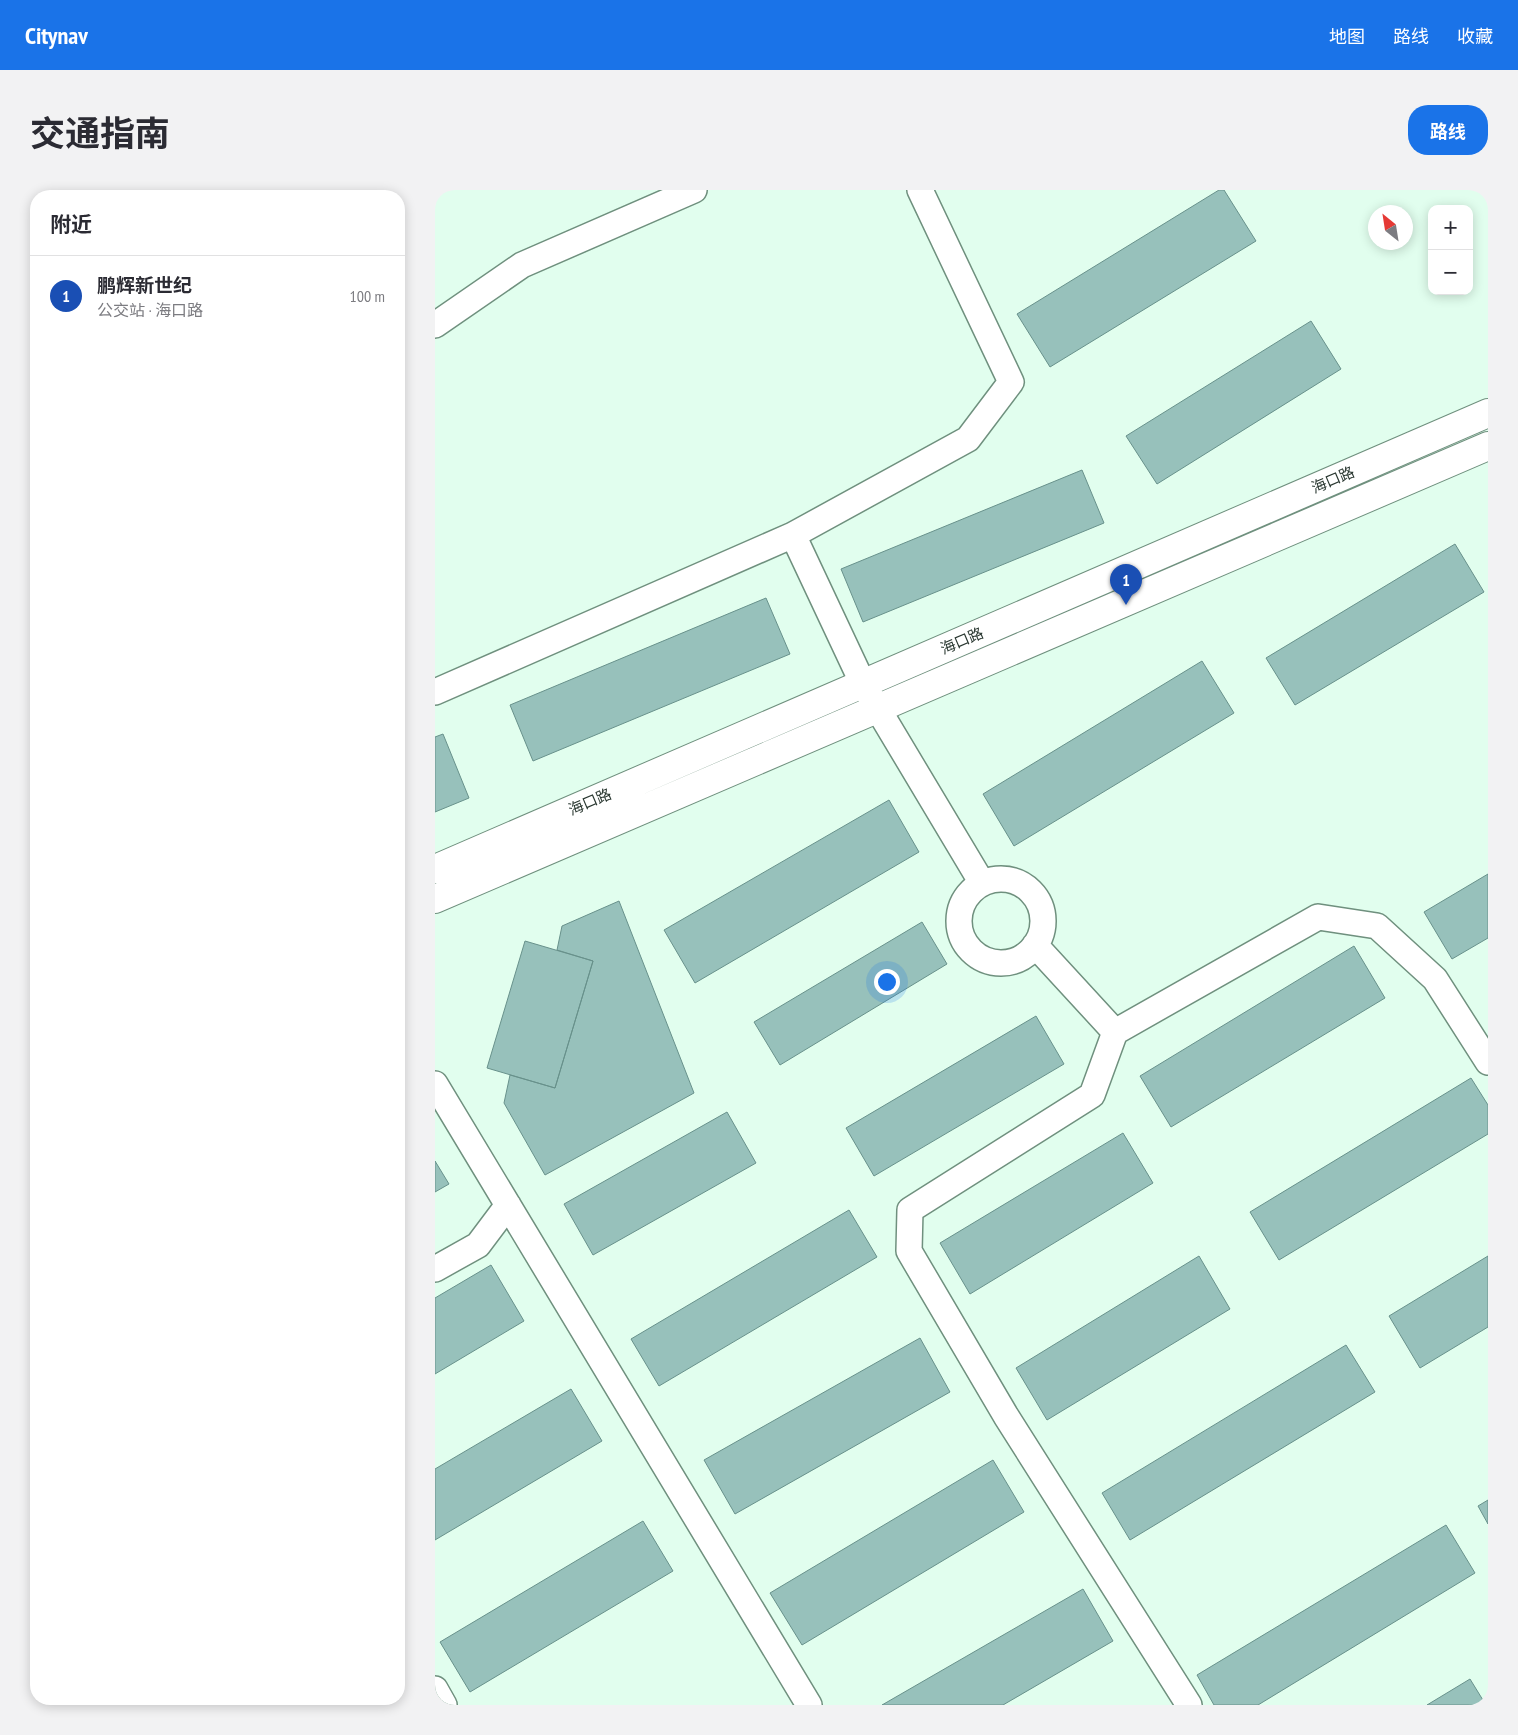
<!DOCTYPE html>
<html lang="zh">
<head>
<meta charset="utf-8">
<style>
  :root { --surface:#fff; --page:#f2f2f3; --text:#2b2b33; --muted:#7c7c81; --line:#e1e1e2; --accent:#1a73e8 }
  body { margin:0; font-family:"PT Sans Narrow","Noto Sans SC",sans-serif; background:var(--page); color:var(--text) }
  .controls { position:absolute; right:15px; top:15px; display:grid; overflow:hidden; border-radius:10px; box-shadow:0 2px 12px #0003 }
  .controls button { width:45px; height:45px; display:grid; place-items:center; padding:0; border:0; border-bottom:1px solid var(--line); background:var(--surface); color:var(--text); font:25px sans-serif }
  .compass { position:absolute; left:933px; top:15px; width:45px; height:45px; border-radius:50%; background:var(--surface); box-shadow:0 2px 12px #0003; rotate:330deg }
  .you { position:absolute; left:451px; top:791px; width:18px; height:18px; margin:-12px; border:4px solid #fff; border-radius:50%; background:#1a73e8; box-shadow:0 0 0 8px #1a73e833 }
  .badge { display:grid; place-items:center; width:32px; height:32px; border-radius:50%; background:var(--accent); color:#fff; font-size:16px; font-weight:700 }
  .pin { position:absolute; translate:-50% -41px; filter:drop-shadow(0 1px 2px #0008) }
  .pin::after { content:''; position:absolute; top:26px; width:18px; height:15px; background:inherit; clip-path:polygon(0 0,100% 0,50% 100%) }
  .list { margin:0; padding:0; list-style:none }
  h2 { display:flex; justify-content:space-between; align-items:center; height:65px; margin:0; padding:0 20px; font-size:21px }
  h2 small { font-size:16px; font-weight:400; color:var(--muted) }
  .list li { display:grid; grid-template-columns:32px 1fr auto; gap:15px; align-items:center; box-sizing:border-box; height:80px; padding:0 20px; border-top:1px solid var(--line) }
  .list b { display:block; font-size:19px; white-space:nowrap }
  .list p { margin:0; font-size:16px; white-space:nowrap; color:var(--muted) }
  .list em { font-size:16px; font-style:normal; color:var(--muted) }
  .map { position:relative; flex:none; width:1053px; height:1515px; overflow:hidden; border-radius:20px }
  header { display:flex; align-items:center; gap:30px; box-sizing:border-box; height:70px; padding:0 25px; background:var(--accent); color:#fff }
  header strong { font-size:24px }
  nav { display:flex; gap:28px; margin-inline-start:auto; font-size:18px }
  .intro { display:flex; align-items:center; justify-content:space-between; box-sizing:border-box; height:120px; padding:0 30px }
  h1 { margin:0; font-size:35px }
  .button { padding:12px 22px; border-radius:20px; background:var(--accent); color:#fff; font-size:18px; font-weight:700 }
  main { display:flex; gap:30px; padding:0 30px }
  aside { flex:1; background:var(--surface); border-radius:20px; box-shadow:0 2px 12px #0003 }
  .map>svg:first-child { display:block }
  .building { fill:#97c1bb; stroke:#68918b }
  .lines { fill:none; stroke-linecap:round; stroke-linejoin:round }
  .street-casing { stroke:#6f907e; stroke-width:28 }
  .secondary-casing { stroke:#6f907e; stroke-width:30 }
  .street { stroke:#fff; stroke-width:25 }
  .secondary { stroke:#fff; stroke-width:28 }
  .labels { text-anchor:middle; stroke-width:4; stroke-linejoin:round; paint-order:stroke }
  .street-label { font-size:15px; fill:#293730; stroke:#fff }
</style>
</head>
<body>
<header>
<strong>Citynav</strong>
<nav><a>地图</a><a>路线</a><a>收藏</a></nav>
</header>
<div class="intro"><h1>交通指南</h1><a class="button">路线</a></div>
<main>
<aside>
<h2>附近<small></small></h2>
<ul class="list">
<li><span class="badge" style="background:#1a4fb4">1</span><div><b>鹏辉新世纪</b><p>公交站 · 海口路</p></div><em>100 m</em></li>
</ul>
</aside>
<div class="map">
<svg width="1053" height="1515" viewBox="0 0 1053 1515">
  <rect width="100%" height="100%" fill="#e1feee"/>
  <!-- building -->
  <path class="building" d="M784,0H789L821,51L615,177L582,124Z
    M876,131L906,179L722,294L691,246Z
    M647,280L669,333L428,432L406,379Z
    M1020,354L1049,402L860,515L831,468Z
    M331,408L355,464L98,571L75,515Z
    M767,471L799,523L579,656L548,604Z
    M8,544L34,608L0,622V547Z
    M454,610L484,662L260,793L229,740Z
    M1053,684V748L1017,769L989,722Z
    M184,711L259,903L110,985L69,913L75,885L120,898L158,771L122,760L127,736Z
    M487,732L512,774L345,875L319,832Z
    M90,751L158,771L120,898L52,878Z
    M919,756L950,808L736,937L705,886Z
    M601,826L629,874L439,986L411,938Z
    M1036,888L1053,915V944L844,1070L815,1022Z
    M292,922L321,973L158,1065L129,1014Z
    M688,943L718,993L535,1104L505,1053Z
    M0,971L14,994L0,1002Z
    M414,1020L442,1067L224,1196L196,1149Z
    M764,1066L795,1119L612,1230L581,1178Z
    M1053,1066V1137L985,1178L954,1126Z
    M56,1075L89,1131L0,1184V1108Z
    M485,1148L515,1202L300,1324L269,1270Z
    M911,1155L940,1202L695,1350L667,1303Z
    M136,1199L167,1251L0,1350V1279Z
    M558,1270L589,1322L367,1455L335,1403Z
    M1053,1310V1334L1043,1316Z
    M208,1331L238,1381L35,1502L5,1452Z
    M1011,1335L1040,1383L823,1515H779L762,1485Z
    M648,1399L678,1451L568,1515H447Z
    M1035,1489L1051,1515H992Z"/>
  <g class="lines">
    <defs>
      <path id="street" d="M0,135L87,75L259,0
        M358,345L428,494L547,693
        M0,502L358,345L533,249L576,192L485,0
        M524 731a42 42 0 1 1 84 0a42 42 0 1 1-84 0Z
        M600,755L680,842
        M0,894L374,1515
        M0,1079L43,1055L73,1015
        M0,1499L9,1515
        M754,1515L571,1226L474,1061L475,1020L657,905L680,842L883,727L942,736L1000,789L1053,872"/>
      <path id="secondary" d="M0,679L1053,223
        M0,709L1053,256"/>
    </defs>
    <!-- street casing -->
    <use href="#street" class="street-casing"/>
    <!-- secondary casing -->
    <use href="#secondary" class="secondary-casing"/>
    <!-- street -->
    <use href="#street" class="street"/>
    <!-- secondary -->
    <use href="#secondary" class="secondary"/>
  </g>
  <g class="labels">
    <!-- street labels -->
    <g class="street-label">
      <text transform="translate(898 290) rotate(-23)" y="5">海口路</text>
      <text transform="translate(527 451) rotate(-23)" y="5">海口路</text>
      <text transform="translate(155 612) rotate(-23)" y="5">海口路</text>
    </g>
  </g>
</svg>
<div class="controls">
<button>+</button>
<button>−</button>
</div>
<svg class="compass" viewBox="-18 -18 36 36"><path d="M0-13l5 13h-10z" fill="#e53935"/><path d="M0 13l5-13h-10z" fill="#7c7c81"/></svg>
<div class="you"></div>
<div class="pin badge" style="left:691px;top:415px;background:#1a4fb4">1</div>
</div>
</main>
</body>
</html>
